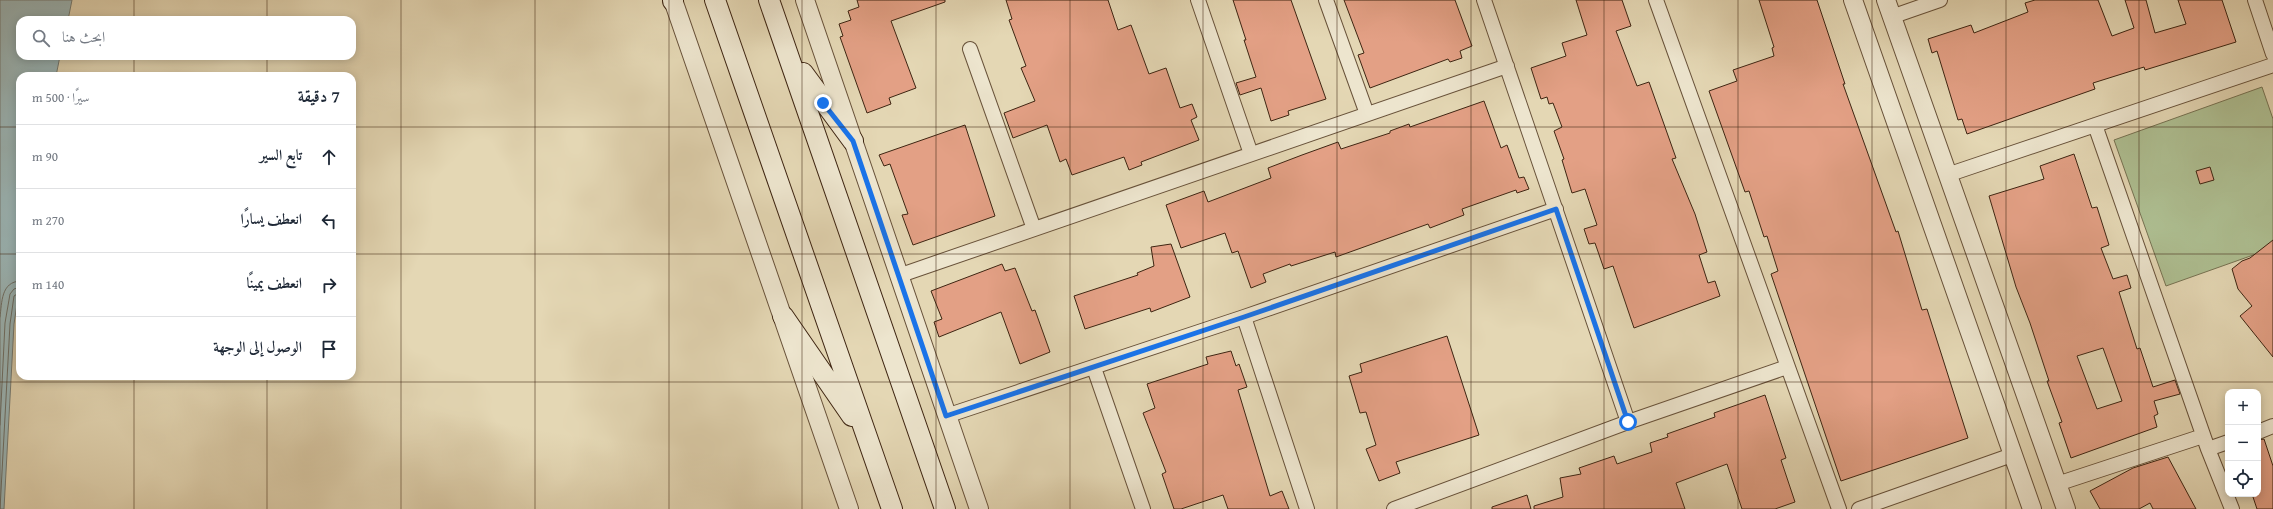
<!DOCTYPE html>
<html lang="ar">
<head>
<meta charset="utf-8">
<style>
  :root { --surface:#fff; --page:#f6f6f7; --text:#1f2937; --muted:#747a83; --line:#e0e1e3 }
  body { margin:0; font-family:"Gentium Book Plus",Amiri,serif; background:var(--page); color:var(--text); direction:rtl }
  .controls { position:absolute; right:12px; bottom:12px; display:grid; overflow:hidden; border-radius:8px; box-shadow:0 2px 10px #0003 }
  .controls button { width:36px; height:36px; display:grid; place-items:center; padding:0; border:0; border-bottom:1px solid var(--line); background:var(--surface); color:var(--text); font:20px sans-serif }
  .stop { position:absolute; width:12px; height:12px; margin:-9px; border:3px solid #1a73e8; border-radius:50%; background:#fff }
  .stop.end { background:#1a73e8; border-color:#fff; box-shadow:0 1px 4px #0008 }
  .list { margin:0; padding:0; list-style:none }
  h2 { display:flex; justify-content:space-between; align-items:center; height:52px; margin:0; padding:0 16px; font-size:17px }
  h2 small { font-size:13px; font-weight:400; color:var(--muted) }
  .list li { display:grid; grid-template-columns:26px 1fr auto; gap:12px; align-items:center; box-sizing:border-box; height:64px; padding:0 16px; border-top:1px solid var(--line) }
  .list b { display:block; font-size:15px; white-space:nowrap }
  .list em { font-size:13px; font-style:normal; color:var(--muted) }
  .icon { flex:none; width:22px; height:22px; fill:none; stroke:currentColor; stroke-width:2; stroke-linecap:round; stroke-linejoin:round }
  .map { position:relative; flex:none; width:2273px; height:509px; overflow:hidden; direction:ltr }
  .search { position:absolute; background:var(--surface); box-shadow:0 2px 10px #0003; left:16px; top:16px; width:340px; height:44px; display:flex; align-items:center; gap:10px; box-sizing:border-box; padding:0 14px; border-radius:12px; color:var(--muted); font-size:15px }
  .panel { position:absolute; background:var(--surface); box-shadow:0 2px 10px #0003; left:16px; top:72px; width:340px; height:308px; border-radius:12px; direction:rtl }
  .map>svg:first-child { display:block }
  .green { fill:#aebf92; stroke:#767252 }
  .water { fill:#9bb7b9; stroke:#767d76 }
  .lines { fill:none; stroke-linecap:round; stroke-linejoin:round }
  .shore { stroke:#6c6e66; stroke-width:1 }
  .building { fill:#e3a085; stroke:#3e2512; fill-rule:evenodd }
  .minor-casing { stroke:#68523a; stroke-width:16 }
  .tertiary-casing { stroke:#68523a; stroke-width:20 }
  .secondary-casing { stroke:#3e2512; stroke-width:22 }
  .minor { stroke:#ede5ce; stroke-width:14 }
  .tertiary { stroke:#ede5ce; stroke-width:18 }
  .secondary { stroke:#ede5ce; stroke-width:20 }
  .route { stroke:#1a73e8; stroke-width:5 }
  .grid { fill:none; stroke:#3e2512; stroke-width:1; stroke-opacity:0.55 }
</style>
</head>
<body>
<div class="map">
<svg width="2273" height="509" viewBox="0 0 2273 509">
  <rect width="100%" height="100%" fill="#e4d7b4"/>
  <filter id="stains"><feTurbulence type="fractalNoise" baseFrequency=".005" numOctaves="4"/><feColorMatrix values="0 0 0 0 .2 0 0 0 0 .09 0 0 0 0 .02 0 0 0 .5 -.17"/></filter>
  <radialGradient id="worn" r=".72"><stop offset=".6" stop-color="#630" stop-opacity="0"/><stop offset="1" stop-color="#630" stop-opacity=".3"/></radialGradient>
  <!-- green -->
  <path class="green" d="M2262,87L2273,119V248L2166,286L2114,140Z"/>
  <!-- water -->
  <path class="water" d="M0,0H72L68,20H20V56H60L56,76H20V284L14,324L4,509H0Z"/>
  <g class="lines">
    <!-- shore -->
    <path class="shore" d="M0,317C2,302 1,282 20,281
      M0,425L5,323L10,294L14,289L20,287
      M0,509L10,324L14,296L20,292"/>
  </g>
  <!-- building -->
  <path class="building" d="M857,0H945V2L891,21L916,88L889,98L891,104L867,113L840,37L843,36L839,24L851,20L848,11L859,7Z
    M1006,0H1108L1118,30L1131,25L1149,74L1166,68L1180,108L1192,104L1197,117L1191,120L1199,140L1141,162L1142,165L1129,170L1124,157L1072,175L1066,159L1060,162L1047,125L1013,138L1004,113L1035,101L1021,68L1026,66L1009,20L1012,19Z
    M1233,0H1291L1326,99L1288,111L1289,115L1271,121L1261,88L1240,95L1236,83L1256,77L1244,40H1246Z
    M1344,0H1455L1472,46L1460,51L1462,58L1450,62L1448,59L1370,88L1358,55L1364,53Z
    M1576,0H1622L1631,26L1616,31L1637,86L1649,82L1676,158L1672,159L1695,214L1707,252L1699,255L1708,283L1715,281L1720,296L1634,328L1613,266L1604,269L1595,243L1589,244L1584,229L1597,225L1585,189L1572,193L1562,160L1564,159L1554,131L1562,127L1553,103L1549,104L1547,97L1541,99L1531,68L1566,56L1562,43L1587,35Z
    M1759,0H1817L1845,84H1843L1896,232L1898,231L1922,310L1927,309L1968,438L1841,481L1771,274L1778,271L1767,236L1764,237L1749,191L1745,192L1709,91L1737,81L1733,70L1774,56L1772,48L1774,47Z
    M2035,0H2098L2112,36L2134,28L2125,0H2146L2155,33L2186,24L2178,0H2222L2236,42L2145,70L2144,67L2093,83L2095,89L1967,134L1962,119L1958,120L1937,51L1932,53L1928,39L1971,25L1974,33L2028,12L2025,3Z
    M1484,101L1501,148L1507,145L1519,178L1524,177L1529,189L1517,193L1516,190L1462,209L1464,215L1430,228L1428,224L1336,257L1335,252L1291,266L1290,264L1263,274L1266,282L1251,288L1238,251L1232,253L1225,233L1181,248L1166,205L1204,191L1208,202L1271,178L1268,168L1302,155L1338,142L1341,149L1390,133V131L1409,124L1410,127Z
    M965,125L995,216L913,245L902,215L908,214L890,164L884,166L879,155Z
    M2074,154L2092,208L2097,207L2109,245L2101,248L2113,279L2127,275L2131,288L2119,292L2137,349L2140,348L2153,387L2175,380L2180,394L2154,401L2158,414L2154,416L2157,427L2071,458L2059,423L2062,422L2047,381H2049L2030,323L2016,287L1989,196L2044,179L2040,166ZM2103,348L2122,401L2097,409L2077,356Z
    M2210,167L2214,180L2200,184L2196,171Z
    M2273,240V357L2240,316L2252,306L2238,289L2232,269L2242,261L2250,258Z
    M1171,244L1190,297L1151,312L1150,308L1085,329L1074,296L1138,275L1137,273L1154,266L1151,247Z
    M1002,264L1005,271L1015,268L1032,311L1035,310L1050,352L1020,364L1001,312L939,337L934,322L942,319L931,291Z
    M1447,336L1479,435L1396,462L1400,473L1379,481L1366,449L1376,445L1366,412L1360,413L1349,376L1362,372L1360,364Z
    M1231,351L1236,366L1239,364L1247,387L1238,390L1270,496L1282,491L1289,509H1228L1223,495L1181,509H1174L1162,474L1166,472L1143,413L1155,408L1147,384L1208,364L1206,357Z
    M1765,395L1786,458L1781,460L1795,502L1775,509H1742L1727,464L1676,483L1685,509H1534V506L1563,497L1560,478L1581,474L1579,468L1614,456L1617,464L1652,452L1650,443L1668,437L1667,434L1715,417L1714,413Z
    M2264,439L2273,466V509H2257L2252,494H2258V440Z
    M2168,457L2196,509H2153L2150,503L2139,509H2100L2090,491L2133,468Z
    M1527,495L1531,509H1492V507Z"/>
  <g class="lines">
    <defs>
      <path id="minor" d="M1198,0L1251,154
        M1326,0L1367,114
        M1484,0L1628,422
        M1656,0L1839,509
        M2255,0L2273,54
        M1891,17L1940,0
        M970,49L1034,229
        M2095,125L2208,449L2232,509
        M1947,175L2273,65
        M898,276L1507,66
        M1244,317L1307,509
        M1094,368L1143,509
        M946,416L1244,317L1556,209
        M2258,432L2273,426
        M2208,449L2228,442
        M2057,484L2203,436
        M1394,509L1628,422L1787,367
        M1859,509L2012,455"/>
      <path id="tertiary" d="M673,0L849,509
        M805,0L979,509
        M1853,0L2032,509
        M1886,0L2066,509"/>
      <path id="secondary" d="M673,0V1
        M715,0L892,509
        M769,0L945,509
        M803,73L853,141
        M783,316L852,416"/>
    </defs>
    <!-- minor casing -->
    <use href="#minor" class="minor-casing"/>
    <!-- tertiary casing -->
    <use href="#tertiary" class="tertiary-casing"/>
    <!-- secondary casing -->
    <use href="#secondary" class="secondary-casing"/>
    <!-- minor -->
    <use href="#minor" class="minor"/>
    <!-- tertiary -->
    <use href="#tertiary" class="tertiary"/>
    <!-- secondary -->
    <use href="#secondary" class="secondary"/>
  </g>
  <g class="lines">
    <!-- route -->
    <path class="route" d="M823,103L853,141L946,416L1244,317L1556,209L1628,422"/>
  </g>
  <!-- grid -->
  <path class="grid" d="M134,0V20M267,0V20M401,0V509M535,0V509M669,0V509M802,0V509M936,0V509M1070,0V509M1203,0V509M1337,0V509M1471,0V509M1604,0V509M1738,0V509M1872,0V509M2006,0V509M2139,0V509M134,56V76M267,56V76M0,127H20M352,127H2273M0,254H20M352,254H2273M134,376V509M267,376V509M0,382H2273"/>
  <rect width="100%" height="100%" filter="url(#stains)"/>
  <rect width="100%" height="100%" fill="url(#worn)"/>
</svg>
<div class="controls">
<button>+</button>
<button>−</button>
<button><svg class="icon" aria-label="locate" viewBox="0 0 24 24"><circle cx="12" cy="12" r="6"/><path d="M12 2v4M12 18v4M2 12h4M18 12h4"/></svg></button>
</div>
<div class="stop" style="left:1628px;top:422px"></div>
<div class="stop end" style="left:823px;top:103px"></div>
<div class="search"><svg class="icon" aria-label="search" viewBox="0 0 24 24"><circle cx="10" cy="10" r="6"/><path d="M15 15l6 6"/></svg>ابحث هنا</div>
<section class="panel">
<h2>7 دقيقة<small>سيرًا · 500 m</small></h2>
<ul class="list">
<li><svg class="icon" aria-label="ahead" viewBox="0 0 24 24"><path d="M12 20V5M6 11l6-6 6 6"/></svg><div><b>تابع السير</b></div><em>90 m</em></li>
<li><svg class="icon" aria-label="left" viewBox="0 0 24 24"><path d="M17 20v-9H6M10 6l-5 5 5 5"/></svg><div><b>انعطف يسارًا</b></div><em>270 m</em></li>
<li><svg class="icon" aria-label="right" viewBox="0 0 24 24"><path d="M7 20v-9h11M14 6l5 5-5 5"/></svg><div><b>انعطف يمينًا</b></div><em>140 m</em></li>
<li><svg class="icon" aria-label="arrive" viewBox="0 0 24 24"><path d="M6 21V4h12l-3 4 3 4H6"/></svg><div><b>الوصول إلى الوجهة</b></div></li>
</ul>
</section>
</div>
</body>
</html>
